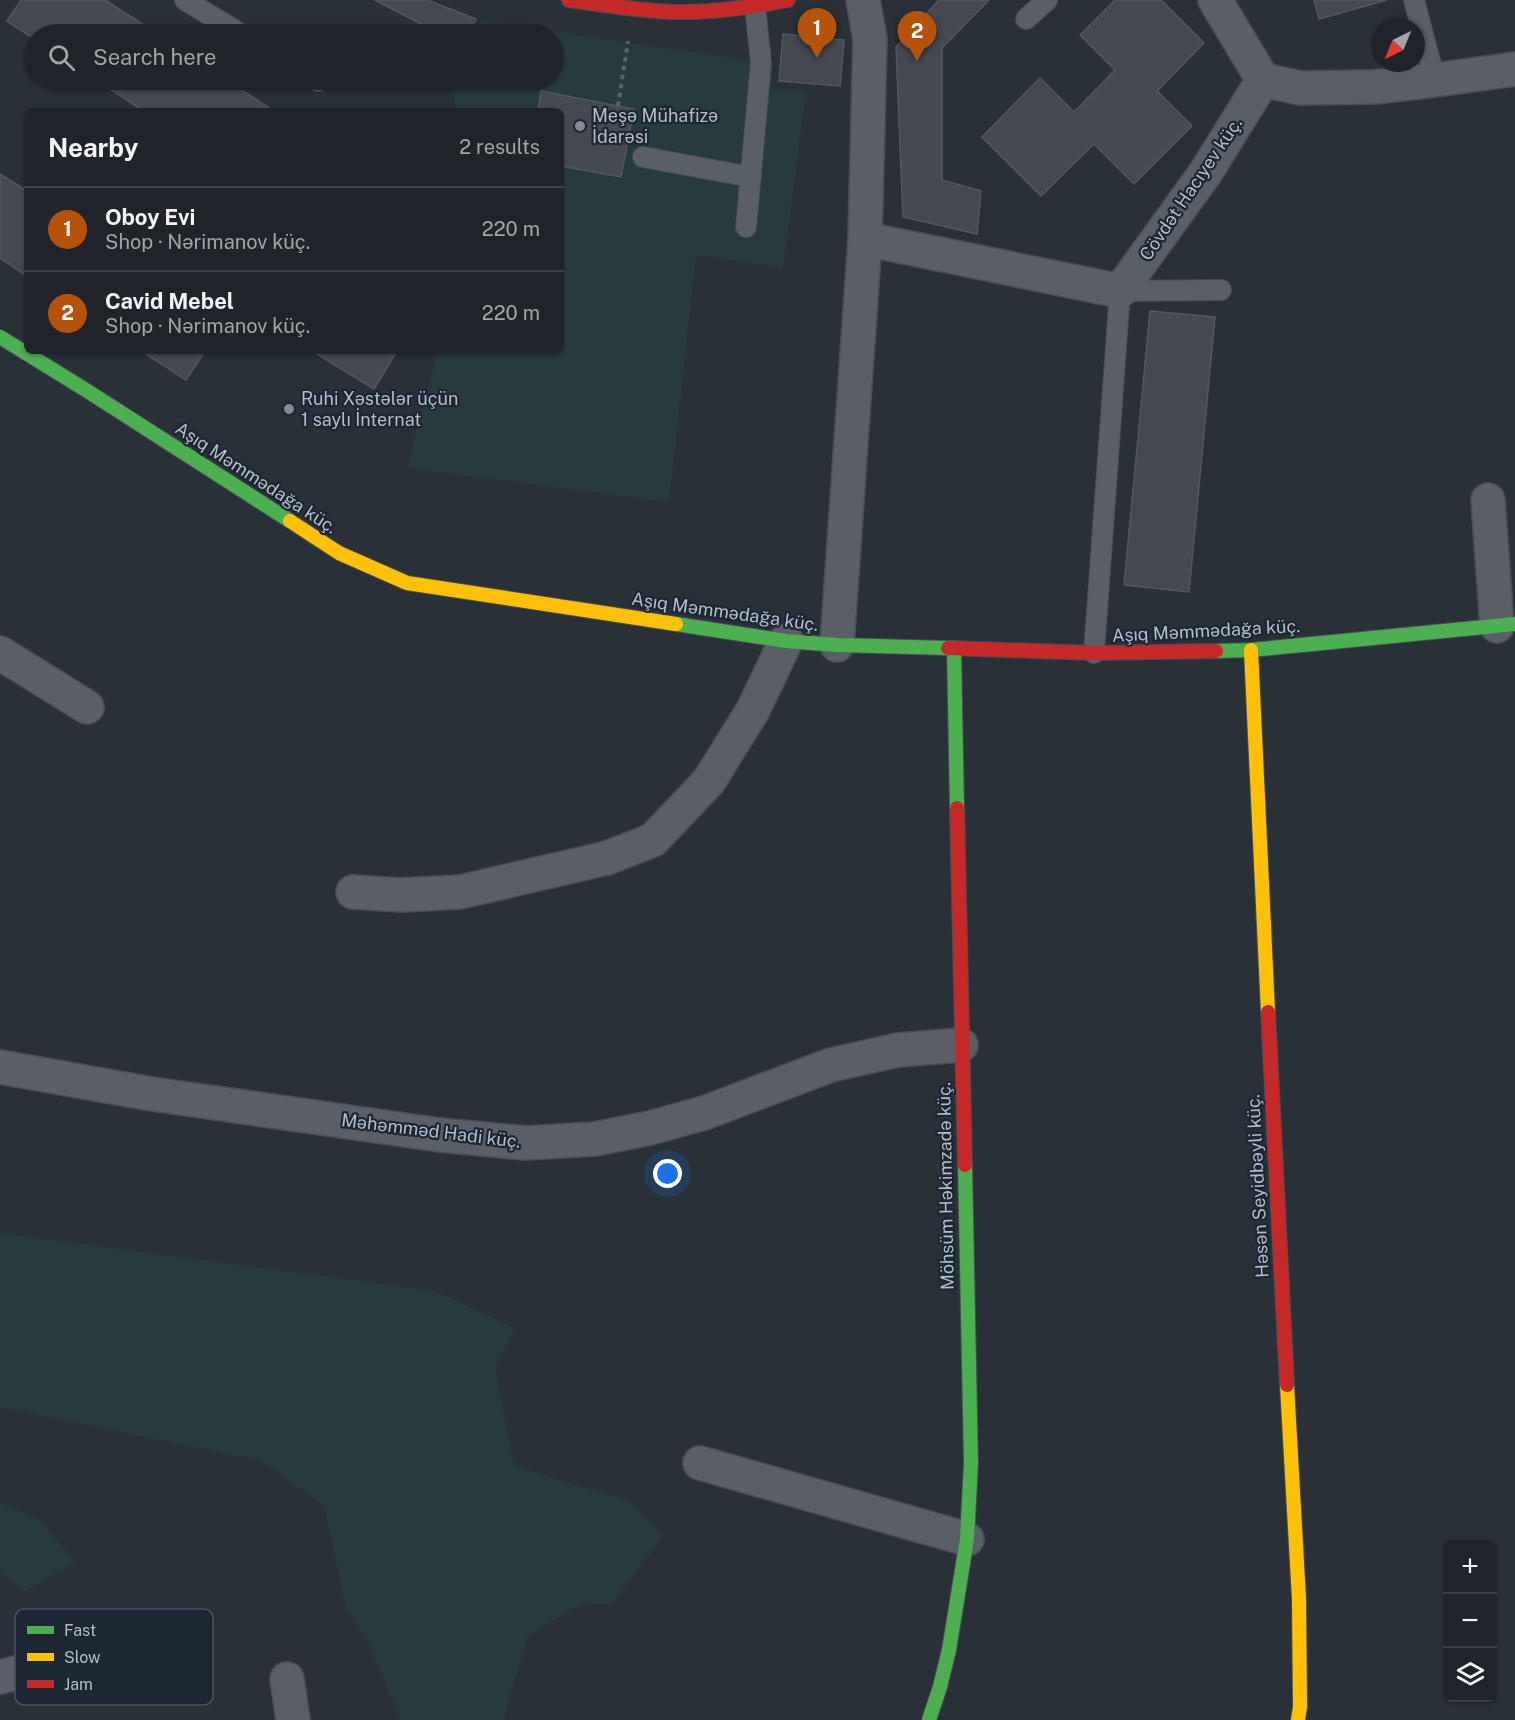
<!DOCTYPE html>
<html lang="en">
<head>
<meta charset="utf-8">
<style>
  :root { --surface:#20242a; --page:#2d3036; --text:#f1f3f6; --muted:#a2a4a8; --line:#3d4147; --accent:#b45309 }
  body { margin:0; font-family:"Public Sans",sans-serif; background:var(--page); color:var(--text) }
  .controls { position:absolute; right:18px; bottom:18px; display:grid; overflow:hidden; border-radius:9px; box-shadow:0 2px 4px #0004 }
  .controls button { width:54px; height:54px; display:grid; place-items:center; padding:0; border:0; border-bottom:2px solid var(--line); background:var(--surface); color:var(--text); font:30px sans-serif }
  .compass { position:absolute; left:1371px; top:18px; width:54px; height:54px; border-radius:50%; background:var(--surface); box-shadow:0 2px 4px #0004; rotate:223deg }
  .you { position:absolute; left:668px; top:1174px; width:21px; height:21px; margin:-15px; border:4px solid #fff; border-radius:50%; background:#1a73e8; box-shadow:0 0 0 9px #1a73e833 }
  .badge { display:grid; place-items:center; width:39px; height:39px; border-radius:50%; background:var(--accent); color:#fff; font-size:20px; font-weight:700 }
  .pin { position:absolute; translate:-50% -50px; filter:drop-shadow(0 2px 3px #0008) }
  .pin::after { content:''; position:absolute; top:32px; width:21px; height:18px; background:inherit; clip-path:polygon(0 0,100% 0,50% 100%) }
  .list { margin:0; padding:0; list-style:none }
  h2 { display:flex; justify-content:space-between; align-items:center; height:78px; margin:0; padding:0 24px; font-size:26px }
  h2 small { font-size:20px; font-weight:400; color:var(--muted) }
  .list li { display:grid; grid-template-columns:39px 1fr auto; gap:18px; align-items:center; box-sizing:border-box; height:84px; padding:0 24px; border-top:2px solid var(--line) }
  .list b { display:block; font-size:22px; white-space:nowrap }
  .list p { margin:0; font-size:20px; white-space:nowrap; color:var(--muted) }
  .list em { font-size:20px; font-style:normal; color:var(--muted) }
  .icon { flex:none; width:33px; height:33px; fill:none; stroke:currentColor; stroke-width:2; stroke-linecap:round; stroke-linejoin:round }
  .map { position:relative; flex:none; width:1515px; height:1720px; overflow:hidden }
  .search { position:absolute; background:var(--surface); box-shadow:0 2px 4px #0004; left:24px; top:24px; width:540px; height:66px; display:flex; align-items:center; gap:15px; box-sizing:border-box; padding:0 21px; border-radius:33px; color:var(--muted); font-size:22px }
  .panel { position:absolute; background:var(--surface); box-shadow:0 2px 4px #0004; left:24px; top:108px; width:540px; height:246px; border-radius:9px }
  .map>svg:first-child { display:block }
  .green { fill:#273a3e }
  .building { fill:#444950; stroke:#52575f; stroke-width:1.5 }
  .lines { fill:none; stroke-linecap:round; stroke-linejoin:round }
  .lane-casing { stroke:#484c53; stroke-width:22 }
  .street-casing { stroke:#484c53; stroke-width:36 }
  .fast-casing { stroke:#484c53; stroke-width:16 }
  .slow-casing { stroke:#484c53; stroke-width:16 }
  .jam-casing { stroke:#484c53; stroke-width:16 }
  .path { stroke:#5d636a; stroke-width:4; stroke-dasharray:4.5 4.5; stroke-linecap:butt }
  .lane { stroke:#5a5e66; stroke-width:20 }
  .street { stroke:#5a5e66; stroke-width:33 }
  .fast { stroke:#4caf50; stroke-width:14 }
  .slow { stroke:#ffc107; stroke-width:14 }
  .jam { stroke:#c62828; stroke-width:14 }
  .poi-dot { fill:#848b96; stroke:#1d2633; stroke-width:2 }
  .labels { text-anchor:middle; stroke-width:4.5; stroke-linejoin:round; paint-order:stroke }
  .poi-label { font-size:18px; fill:#b4bcc9; stroke:#1d2633; text-anchor:start }
  .street-label { font-size:18px; fill:#b4bcc9; stroke:#1d2633 }
  .key { fill:#1d2633; stroke:#4a5360; stroke-width:1.5 }
  .key-label { font-size:16px; fill:#b4bcc9 }
</style>
</head>
<body>
<div class="map">
<svg width="1515" height="1720" viewBox="0 0 1515 1720">
  <rect width="100%" height="100%" fill="#2a3038"/>
  <!-- green -->
  <path class="green" d="M482,21L773,64L772,88L806,92L783,268L696,255L669,502L407,468L438,351H561V111H456L452,80H554V34H477Z
    M0,1233L435,1291L515,1328L495,1367L514,1466L629,1501L663,1535L612,1604L579,1605L528,1636L503,1720H401L368,1642L346,1608L324,1506L262,1461L0,1407Z
    M0,1503L39,1520L76,1562L26,1591L0,1573Z"/>
  <!-- building -->
  <path class="building" d="M21,0H105L158,34H34V39L7,21Z
    M375,0H427L476,19L469,34H440Z
    M939,0H989L942,48V180L981,191L977,234L903,217L896,47Z
    M1115,0H1161L1204,43L1157,91L1192,126L1134,184L1094,144L1041,196L982,137L1040,78L1074,112L1115,70L1080,35Z
    M1314,0H1387L1319,19Z
    M783,34L844,40L840,86L779,81Z
    M96,80H226L274,111H144Z
    M541,91L634,109L621,177L561,166V111H538Z
    M0,174L27,191V276L0,258Z
    M1150,311L1215,317L1189,592L1124,585Z
    M141,351H205L186,380Z
    M312,351H397L374,389Z"/>
  <g class="lines">
    <defs>
      <path id="lane" d="M185,0L241,34
        M1414,0L1435,80
        M1026,19L1047,0
        M315,80L318,81
        M643,157L751,177
        M746,227L761,63L755,6
        M1094,653L1120,291L1221,290"/>
      <path id="street" d="M1215,0L1263,80
        M865,239L1120,291L1206,172L1263,80L1300,88L1374,87L1435,80L1515,69
        M1488,500L1497,626
        M837,645L865,239L870,39L863,0
        M0,653L87,707
        M353,892L402,895L460,892L607,858L653,840L709,781L753,710L786,641
        M0,1067L152,1094L440,1135L525,1143L595,1139L650,1128L704,1113L831,1065L898,1050L961,1045
        M700,1463L967,1539
        M0,1677L35,1668
        M287,1679L293,1720"/>
      <path id="fast" d="M0,337L89,392L290,521
        M676,624L786,641L837,645L948,648
        M954,648L957,808
        M1216,651L1251,650L1515,624
        M929,1720L940,1687L949,1650L967,1539L971,1463L965,1165"/>
      <path id="slow" d="M290,521L339,553L407,583L676,624
        M1251,650L1268,1012
        M1287,1385L1299,1599L1300,1707L1298,1720"/>
      <path id="jam" d="M569,0C604,5 639,11 674,12C712,13 750,7 788,0
        M948,648L1094,653L1216,651
        M957,808L965,1165
        M1268,1012L1287,1385"/>
    </defs>
    <!-- lane casing -->
    <use href="#lane" class="lane-casing"/>
    <!-- street casing -->
    <use href="#street" class="street-casing"/>
    <!-- fast casing -->
    <use href="#fast" class="fast-casing"/>
    <!-- slow casing -->
    <use href="#slow" class="slow-casing"/>
    <!-- jam casing -->
    <use href="#jam" class="jam-casing"/>
    <!-- path -->
    <path class="path" d="M618,106L628,41"/>
    <!-- lane -->
    <use href="#lane" class="lane"/>
    <!-- street -->
    <use href="#street" class="street"/>
    <!-- fast -->
    <use href="#fast" class="fast"/>
    <!-- slow -->
    <use href="#slow" class="slow"/>
    <!-- jam -->
    <use href="#jam" class="jam"/>
  </g>
  <!-- markers -->
  <g class="poi-dot">
    <circle cx="580" cy="126" r="6"/>
    <circle cx="289" cy="409" r="6"/>
  </g>
  <g class="labels">
    <!-- poi labels -->
    <g class="poi-label">
      <text x="592" y="122">Meşə Mühafizə<tspan x="592" dy="21">İdarəsi</tspan></text>
      <text x="301" y="405">Ruhi Xəstələr üçün<tspan x="301" dy="21">1 saylı İnternat</tspan></text>
    </g>
    <!-- street labels -->
    <g class="street-label">
      <text transform="translate(1191 189) rotate(-56)" y="6">Cövdət Hacıyev küç.</text>
      <text transform="translate(256 478) rotate(33)" y="6">Aşıq Məmmədağa küç.</text>
      <text transform="translate(725 612) rotate(8)" y="6">Aşıq Məmmədağa küç.</text>
      <text transform="translate(1206 631) rotate(-3)" y="6">Aşıq Məmmədağa küç.</text>
      <text transform="translate(431 1131) rotate(7)" y="6">Məhəmməd Hadi küç.</text>
      <text transform="translate(946 1186) rotate(-91)" y="6">Möhsüm Həkimzadə küç.</text>
      <text transform="translate(1258 1186) rotate(-93)" y="6">Həsən Seyidbəyli küç.</text>
    </g>
  </g>
  <!-- legend -->
  <rect x="15" y="1609" width="198" height="96" rx="9" class="key"/>
  <rect x="27" y="1626" width="27" height="8" fill="#4caf50"/>
  <rect x="27" y="1653" width="27" height="8" fill="#ffc107"/>
  <rect x="27" y="1680" width="27" height="8" fill="#c62828"/>
  <g class="key-label">
    <text x="64" y="1636">Fast</text>
    <text x="64" y="1663">Slow</text>
    <text x="64" y="1690">Jam</text>
  </g>
</svg>
<div class="controls">
<button>+</button>
<button>−</button>
<button><svg class="icon" aria-label="layers" viewBox="0 0 24 24"><path d="M12 4l9 5-9 5-9-5zM3 14l9 5 9-5"/></svg></button>
</div>
<svg class="compass" viewBox="-18 -18 36 36"><path d="M0-13l5 13h-10z" fill="#e53935"/><path d="M0 13l5-13h-10z" fill="#a2a4a8"/></svg>
<div class="you"></div>
<div class="pin badge" style="left:817px;top:58px">1</div>
<div class="pin badge" style="left:917px;top:61px">2</div>
<div class="search"><svg class="icon" aria-label="search" viewBox="0 0 24 24"><circle cx="10" cy="10" r="6"/><path d="M15 15l6 6"/></svg>Search here</div>
<section class="panel">
<h2>Nearby<small>2 results</small></h2>
<ul class="list">
<li><span class="badge">1</span><div><b>Oboy Evi</b><p>Shop · Nərimanov küç.</p></div><em>220 m</em></li>
<li><span class="badge">2</span><div><b>Cavid Mebel</b><p>Shop · Nərimanov küç.</p></div><em>220 m</em></li>
</ul>
</section>
</div>
</body>
</html>
